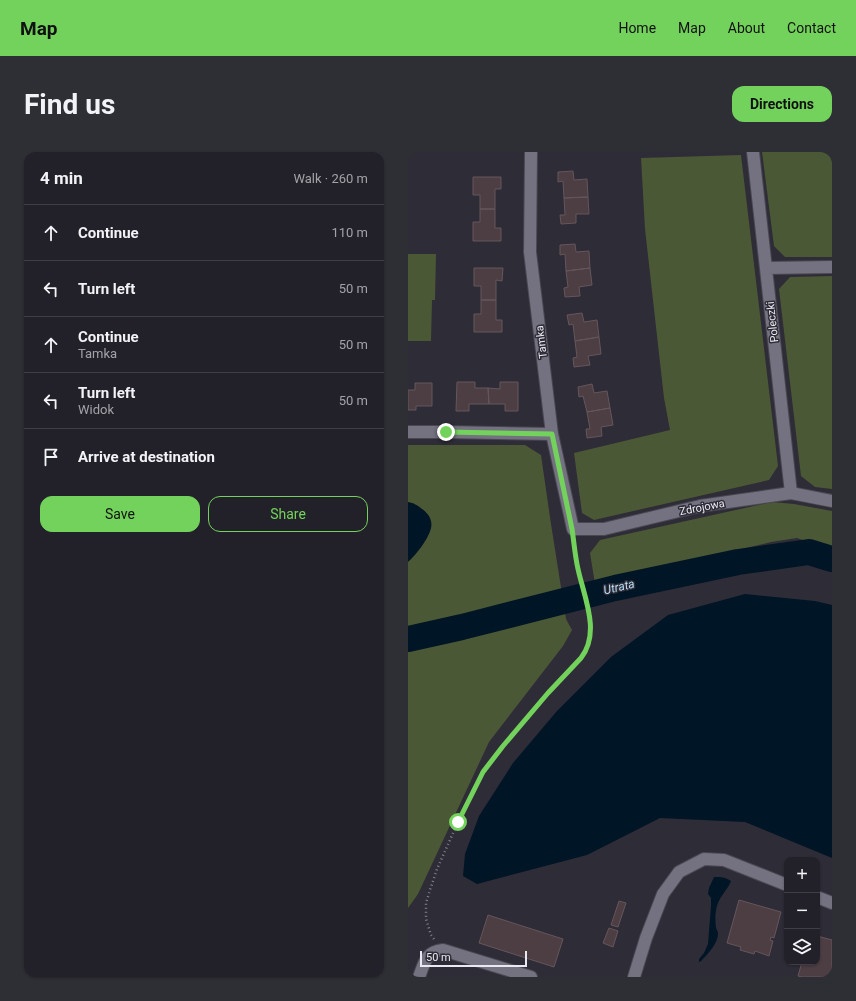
<!DOCTYPE html>
<html lang="en">
<head>
<meta charset="utf-8">
<style>
  :root { --surface:#222129; --page:#2e2e35; --text:#f1f3f6; --muted:#a2a3a8; --line:#3f3e46; --accent:#73d25c }
  body { margin:0; font-family:Roboto,sans-serif; background:var(--page); color:var(--text) }
  .controls { position:absolute; right:12px; bottom:12px; display:grid; overflow:hidden; border-radius:8px; box-shadow:0 1px 3px #0004 }
  .controls button { width:36px; height:36px; display:grid; place-items:center; padding:0; border:0; border-bottom:1px solid var(--line); background:var(--surface); color:var(--text); font:20px sans-serif }
  .scale { position:absolute; left:12px; bottom:10px; width:107px; box-sizing:border-box; padding-left:4px; border:2px solid #eae9f1; border-top:0; font-size:11px; line-height:14px; white-space:nowrap; color:#eae9f1; -webkit-text-stroke:3px #2e2c37; paint-order:stroke }
  .stop { position:absolute; width:12px; height:12px; margin:-9px; border:3px solid #73d25c; border-radius:50%; background:#fff }
  .stop.end { background:#73d25c; border-color:#fff; box-shadow:0 1px 4px #0008 }
  .list { margin:0; padding:0; list-style:none }
  h2 { display:flex; justify-content:space-between; align-items:center; height:52px; margin:0; padding:0 16px; font-size:17px }
  h2 small { font-size:13px; font-weight:400; color:var(--muted) }
  .list li { display:grid; grid-template-columns:26px 1fr auto; gap:12px; align-items:center; box-sizing:border-box; height:56px; padding:0 16px; border-top:1px solid var(--line) }
  .list b { display:block; font-size:15px; white-space:nowrap }
  .list p { margin:0; font-size:13px; white-space:nowrap; color:var(--muted) }
  .list em { font-size:13px; font-style:normal; color:var(--muted) }
  .actions { display:flex; gap:8px; padding:12px 16px }
  .actions a { flex:1; padding:9px 0; border:1px solid var(--accent); border-radius:12px; text-align:center; font-size:14px; color:var(--accent) }
  .actions .main { background:var(--accent); color:#111 }
  .icon { flex:none; width:22px; height:22px; fill:none; stroke:currentColor; stroke-width:2; stroke-linecap:round; stroke-linejoin:round }
  .map { position:relative; flex:none; width:424px; height:825px; overflow:hidden; border-radius:12px }
  header { display:flex; align-items:center; gap:24px; box-sizing:border-box; height:56px; padding:0 20px; background:var(--accent); color:#111 }
  header strong { font-size:19px }
  nav { display:flex; gap:22px; margin-inline-start:auto; font-size:14px }
  .intro { display:flex; align-items:center; justify-content:space-between; box-sizing:border-box; height:96px; padding:0 24px }
  h1 { margin:0; font-size:28px }
  .button { padding:10px 18px; border-radius:12px; background:var(--accent); color:#111; font-size:14px; font-weight:700 }
  main { display:flex; gap:24px; padding:0 24px }
  aside { flex:1; background:var(--surface); border-radius:12px; box-shadow:0 1px 3px #0004 }
  .map>svg:first-child { display:block }
  .green { fill:#4b5835 }
  .water { fill:#001525 }
  .lines { fill:none; stroke-linecap:round; stroke-linejoin:round }
  .river { stroke:#001525; stroke-width:26 }
  .building { fill:#4c3e43; stroke:#65565b }
  .street-casing { stroke:#494751; stroke-width:14 }
  .path { stroke:#85838d; stroke-width:2.5; stroke-dasharray:1 3; stroke-linecap:butt }
  .street { stroke:#747280; stroke-width:12 }
  .route { stroke:#73d25c; stroke-width:5 }
  .labels { text-anchor:middle; stroke-width:3; stroke-linejoin:round; paint-order:stroke }
  .street-label { font-size:11px; fill:#eae9f1; stroke:#2e2c37 }
  .water-label { font-size:12px; font-style:italic; fill:#b9def8; stroke:#2e2c37 }
</style>
</head>
<body>
<header>
<strong>Map</strong>
<nav><a>Home</a><a>Map</a><a>About</a><a>Contact</a></nav>
</header>
<div class="intro"><h1>Find us</h1><a class="button">Directions</a></div>
<main>
<aside>
<h2>4 min<small>Walk · 260 m</small></h2>
<ul class="list">
<li><svg class="icon" aria-label="ahead" viewBox="0 0 24 24"><path d="M12 20V5M6 11l6-6 6 6"/></svg><div><b>Continue</b></div><em>110 m</em></li>
<li><svg class="icon" aria-label="left" viewBox="0 0 24 24"><path d="M17 20v-9H6M10 6l-5 5 5 5"/></svg><div><b>Turn left</b></div><em>50 m</em></li>
<li><svg class="icon" aria-label="ahead" viewBox="0 0 24 24"><path d="M12 20V5M6 11l6-6 6 6"/></svg><div><b>Continue</b><p>Tamka</p></div><em>50 m</em></li>
<li><svg class="icon" aria-label="left" viewBox="0 0 24 24"><path d="M17 20v-9H6M10 6l-5 5 5 5"/></svg><div><b>Turn left</b><p>Widok</p></div><em>50 m</em></li>
<li><svg class="icon" aria-label="arrive" viewBox="0 0 24 24"><path d="M6 21V4h12l-3 4 3 4H6"/></svg><div><b>Arrive at destination</b></div></li>
</ul>
<div class="actions"><a class="main">Save</a><a>Share</a></div>
</aside>
<div class="map">
<svg width="424" height="825" viewBox="0 0 424 825">
  <rect width="100%" height="100%" fill="#2e2c37"/>
  <!-- green -->
  <path class="green" d="M354,0H424V105H377L366,94Z
    M333,3L370,314L361,328L186,368L174,361L166,301L262,278L256,246L237,77L233,6Z
    M0,102H28L27,148H24L23,189H0Z
    M424,124V337L407,335L393,324L371,137L382,125Z
    M0,293H117L133,303L143,372L158,467L164,478L155,494L81,590L10,742L0,756Z
    M364,350L386,352L424,359V398L389,386L363,390L187,432L182,401L192,388Z"/>
  <!-- water -->
  <path class="water" d="M0,350C6,351 9,353 14,357C20,361 25,368 23,376C21,386 8,403 0,410Z
    M337,442L407,449L424,453V706L337,670L252,666L179,703L69,732L55,724L57,702L71,664L105,611L149,559L203,505L260,463Z
    M306,725C313,725 317,725 323,729C320,737 313,743 310,751C307,758 307,768 308,776C309,778 310,780 310,782C310,791 299,803 293,809L291,810V807L296,801L300,792L303,754V746L300,742L301,736Z"/>
  <g class="lines">
    <!-- river -->
    <path class="river" d="M0,487L54,475L207,436L330,410L401,400L424,407"/>
  </g>
  <!-- building -->
  <path class="building" d="M165,19L166,28L179,27L180,45L156,46L155,29L150,30V20Z
    M65,25H93V37H87V57H72V43H65Z
    M180,45L181,62H168V71L153,72L152,63H157L156,46Z
    M72,57H87V76H93V89H65V70H72Z
    M167,92L168,100L181,99L182,116L158,119L157,102L152,103V93Z
    M66,116H95L94,129L88,128V148H73V134H66Z
    M182,116L184,133L171,135L172,144L157,145L156,136L160,135L158,119Z
    M73,148H88V168H94V180H66V162H73Z
    M174,161L176,170L189,168L191,185L167,189L165,172L161,173L159,163Z
    M191,185L193,202L180,204L182,213L166,215L165,206L169,205L167,189Z
    M49,230H67V236H80L81,252H61V259H48Z
    M92,230H110V259H97V252H81L80,236L92,237Z
    M7,231H24V254H8V258H0V238H7Z
    M184,232L186,241L199,239L202,256L179,260L175,244L171,245L170,235Z
    M202,256L205,273L193,275L194,284L179,286L178,277H182L179,260Z
    M331,748L373,760L366,786L363,785L362,788L365,789L361,804L347,799L346,802L332,798L333,795L319,791Z
    M211,749L218,751L210,775L203,773Z
    M80,763L155,787L146,815L71,791Z
    M201,776L210,779L205,795L195,791Z
    M409,784L424,788V825H394L390,824L394,810H409Z"/>
  <g class="lines">
    <defs>
      <path id="street" d="M123,0L122,100L144,282L165,377H196L292,354L383,341L424,349
        M345,0L383,341
        M358,116L424,115
        M0,280H38L144,282
        M409,745L424,751
        M11,825C17,810 17,800 35,798L123,825
        M226,825L238,786L255,742L271,720L296,707L316,708L379,733"/>
    </defs>
    <!-- street casing -->
    <use href="#street" class="street-casing"/>
    <!-- path -->
    <path class="path" d="M26,787L23,783L18,767V751L22,738L29,717L50,670L75,620L95,594L140,541L173,506C178,499 183,489 183,480C183,468 180,457 177,446C173,427 167,408 165,388"/>
    <!-- street -->
    <use href="#street" class="street"/>
  </g>
  <g class="lines">
    <!-- route -->
    <path class="route" d="M38,280L144,282L164,377C166,390 167,404 170,417C176,445 193,480 173,506L140,541L95,594L75,620L50,670"/>
  </g>
  <g class="labels">
    <!-- street labels -->
    <g class="street-label">
      <text transform="translate(364 170) rotate(-96)" y="4">Poleczki</text>
      <text transform="translate(133 190) rotate(-97)" y="4">Tamka</text>
      <text transform="translate(294 355) rotate(-11)" y="4">Zdrojowa</text>
    </g>
    <!-- water labels -->
    <g class="water-label">
      <text transform="translate(211 435) rotate(-13)" y="4">Utrata</text>
    </g>
  </g>
</svg>
<div class="controls">
<button>+</button>
<button>−</button>
<button><svg class="icon" aria-label="layers" viewBox="0 0 24 24"><path d="M12 4l9 5-9 5-9-5zM3 14l9 5 9-5"/></svg></button>
</div>
<div class="scale">50 m</div>
<div class="stop" style="left:50px;top:670px"></div>
<div class="stop end" style="left:38px;top:280px"></div>
</div>
</main>
</body>
</html>
